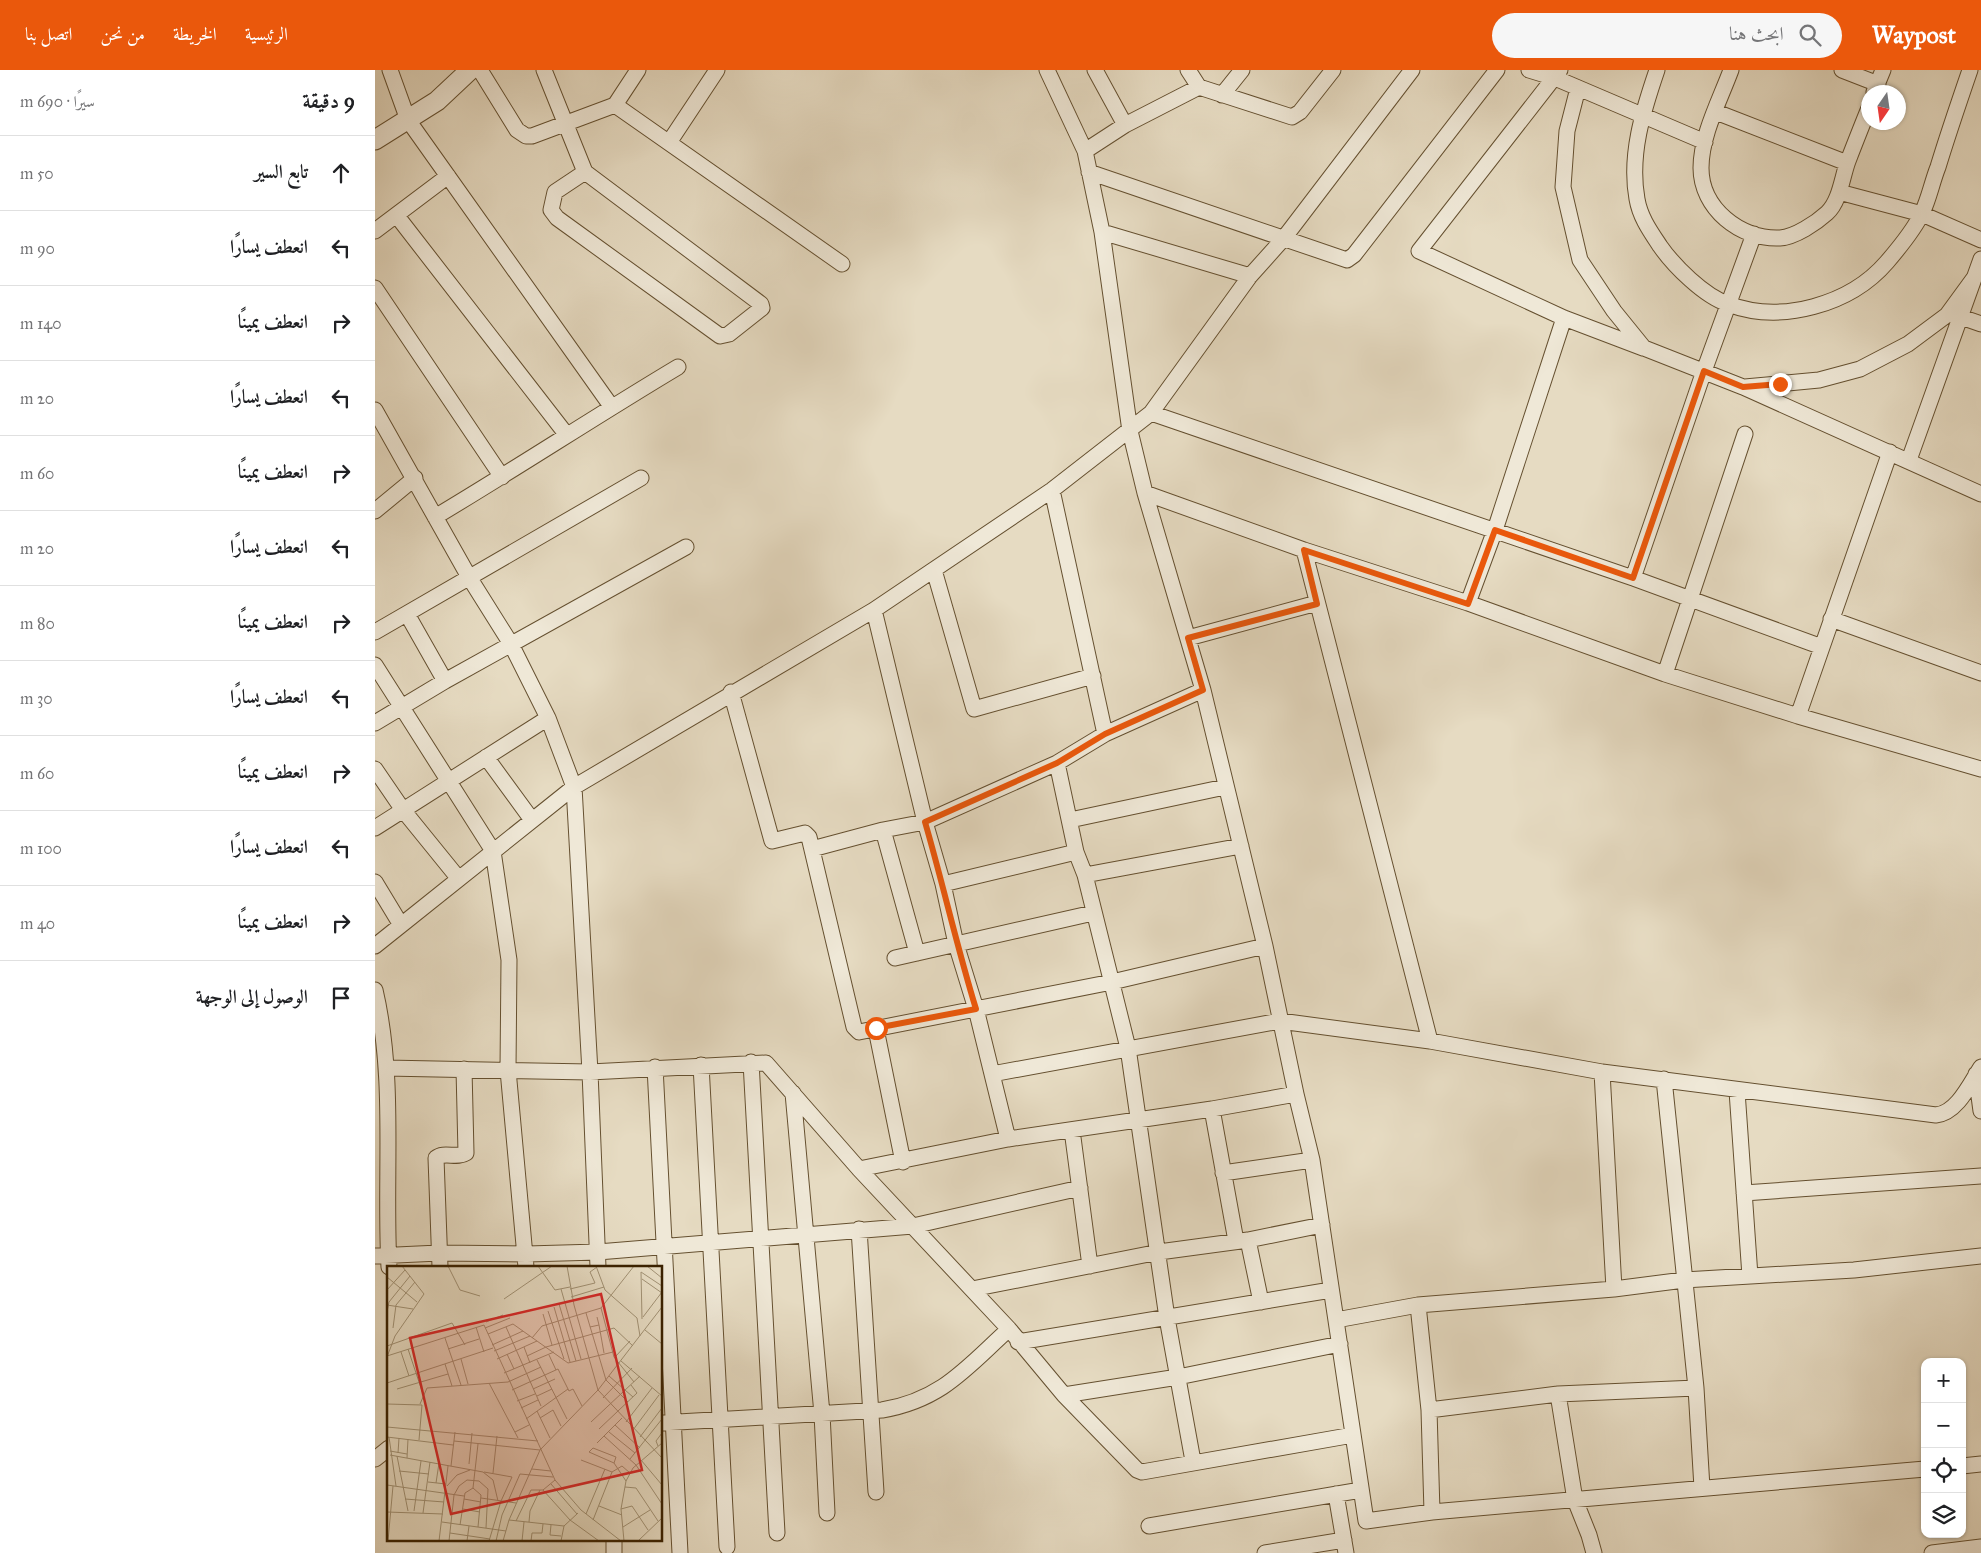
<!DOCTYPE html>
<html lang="ar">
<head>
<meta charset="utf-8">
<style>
  :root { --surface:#fff; --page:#f6f6f6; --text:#202124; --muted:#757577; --line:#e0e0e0; --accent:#ea580c }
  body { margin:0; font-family:"IM FELL Great Primer",Amiri,serif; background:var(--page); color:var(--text); direction:rtl }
  .controls { position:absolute; right:15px; bottom:15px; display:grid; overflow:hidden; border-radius:10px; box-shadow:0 1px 4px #0004 }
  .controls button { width:45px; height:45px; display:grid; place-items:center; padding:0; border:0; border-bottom:1px solid var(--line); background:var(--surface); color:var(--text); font:25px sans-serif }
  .compass { position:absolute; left:1486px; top:15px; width:45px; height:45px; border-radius:50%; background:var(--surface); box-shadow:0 1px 4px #0004; rotate:193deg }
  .stop { position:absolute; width:15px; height:15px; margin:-11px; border:4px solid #ea580c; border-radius:50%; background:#fff }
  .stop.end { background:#ea580c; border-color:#fff; box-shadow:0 1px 5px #0008 }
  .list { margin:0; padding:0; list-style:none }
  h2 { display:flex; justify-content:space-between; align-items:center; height:65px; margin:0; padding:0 20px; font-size:21px }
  h2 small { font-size:16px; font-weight:400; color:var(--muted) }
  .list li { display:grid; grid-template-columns:32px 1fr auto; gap:15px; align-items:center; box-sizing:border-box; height:75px; padding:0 20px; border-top:1px solid var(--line) }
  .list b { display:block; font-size:19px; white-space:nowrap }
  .list em { font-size:16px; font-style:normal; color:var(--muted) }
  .icon { flex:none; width:28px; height:28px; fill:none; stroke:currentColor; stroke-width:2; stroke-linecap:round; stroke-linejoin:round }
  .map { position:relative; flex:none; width:1606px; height:1483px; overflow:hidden; direction:ltr }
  header { display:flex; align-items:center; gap:30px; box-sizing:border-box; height:70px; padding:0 25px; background:var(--accent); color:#fff }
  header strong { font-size:24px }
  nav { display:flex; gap:28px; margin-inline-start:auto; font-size:18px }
  .search { width:350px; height:45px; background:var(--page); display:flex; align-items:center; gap:12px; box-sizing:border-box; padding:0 18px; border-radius:28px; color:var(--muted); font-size:19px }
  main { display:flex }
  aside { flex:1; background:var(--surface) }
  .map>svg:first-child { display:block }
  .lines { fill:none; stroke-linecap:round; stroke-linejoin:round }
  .minor-casing { stroke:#655030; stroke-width:17 }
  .tertiary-casing { stroke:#655030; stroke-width:21 }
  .minor { stroke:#efe8d7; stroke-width:15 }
  .tertiary { stroke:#efe8d7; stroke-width:19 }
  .route { stroke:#ea580c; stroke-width:6 }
  .inset-road { fill:none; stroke:#a19174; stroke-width:1 }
  .view { fill:#d62828; fill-opacity:0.15; stroke:#d62828; stroke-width:2.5 }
  .inset-edge { fill:none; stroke:#3a2100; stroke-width:2.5 }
</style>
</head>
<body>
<header>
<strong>Waypost</strong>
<div class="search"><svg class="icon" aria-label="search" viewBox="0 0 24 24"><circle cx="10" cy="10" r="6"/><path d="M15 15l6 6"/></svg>ابحث هنا</div>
<nav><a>الرئيسية</a><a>الخريطة</a><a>من نحن</a><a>اتصل بنا</a></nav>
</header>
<main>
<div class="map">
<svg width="1606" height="1483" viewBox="0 0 1606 1483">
  <rect width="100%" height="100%" fill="#e6dbc2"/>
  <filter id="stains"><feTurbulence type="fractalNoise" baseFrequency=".004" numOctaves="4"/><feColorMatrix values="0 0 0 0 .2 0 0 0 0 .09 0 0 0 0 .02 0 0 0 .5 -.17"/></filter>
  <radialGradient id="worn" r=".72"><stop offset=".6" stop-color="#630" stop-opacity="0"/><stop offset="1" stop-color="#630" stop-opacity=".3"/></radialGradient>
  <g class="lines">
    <defs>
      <path id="minor" d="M15,0L33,50L236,336
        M105,0L142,60L151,66H157L240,35L263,0
        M169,0L210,102L386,234L387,238L354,264L345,266L182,148L176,140L180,122L210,102
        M672,0L710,81L727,162L755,361L770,423L828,620L890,876L921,1024L937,1090L991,1451L1057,1442L1550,1399
        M720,0L750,55
        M813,0L824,17L917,47L925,42L958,0
        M1154,0L1180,8L1330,72
        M1185,0L1044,181L1189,248L1268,278
        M1282,0C1268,41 1254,85 1262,129C1265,147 1275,161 1285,176C1299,196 1329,226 1353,234C1406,254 1475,235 1512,192C1524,178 1539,160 1547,143C1554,129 1557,112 1563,97C1573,64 1584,32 1595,0
        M1356,0C1345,30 1326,65 1326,98C1326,138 1365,170 1405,168C1420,167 1441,153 1452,143C1465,131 1467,107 1473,91C1480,73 1487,55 1494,38
        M1467,0L1503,14
        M1203,18L1192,61L1188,117L1205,190L1239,241L1269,278L1368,317L1606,424
        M1499,22L1508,0
        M847,25L867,0
        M240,35L467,194
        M1341,42L1472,93
        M295,71L342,0
        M710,81L750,55L824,17
        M714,102L972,190L979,185L1122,0
        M1464,122L1547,144L1606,170
        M22,146L191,364
        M0,161L73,106
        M727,162L875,206
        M0,218L127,407
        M1586,247L1606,254
        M1370,317L1444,310L1485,299L1533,274L1572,245L1599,208
        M0,340L94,507L136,574L173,648L199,717L215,1002L223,1197
        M776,343L1258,508L1447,577
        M1534,390L1606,189
        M677,420L730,664
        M770,423L929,480L1093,533L1290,604L1423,646L1606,699
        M0,441L40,408
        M60,447C142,398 221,346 303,297
        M929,480L1055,971
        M559,500L599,639L718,606
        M1258,508L1329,301L1379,164
        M1093,533L1120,460L1189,248
        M499,540L550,752L568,814L581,874L601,939L633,1069
        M32,544L70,611
        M1456,549L1606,603
        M0,562L266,408
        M813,568L942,533
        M0,595L118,781L134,890L133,1000L151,1197
        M1290,604L1370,364
        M356,622L397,771L430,763L434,767L479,957L484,962L737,912L890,876
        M1423,646L1515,382
        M0,653L70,611L311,477
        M111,687L157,750
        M682,693L701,782L710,805L753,978L792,1248L818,1391
        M0,699L28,740L84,809
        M695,750L850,717
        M0,758L173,648
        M508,760L542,883
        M437,779L508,760L550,752L682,693L730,664L828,620
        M710,805L866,776
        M0,812L26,855
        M568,814L701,782
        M0,876L199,717L499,540L677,420L776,343L875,206L909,168L1037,0
        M520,888L718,843
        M0,920C21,1010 9,1105 14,1197
        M501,959L528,1092
        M376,992L402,1463
        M326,995L352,1477
        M280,997L305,1483
        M11,998L215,1002L391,993L484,1099L634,1259L689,1325L762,1400L767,1402L978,1365
        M1227,1002L1239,1219
        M617,1004L905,951L1055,971L1227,1002L1561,1045C1582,1043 1595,1014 1606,997
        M1601,1004L1606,1041
        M1289,1009L1321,1318L1327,1418
        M1362,1021L1375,1206
        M418,1023L447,1344L452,1443
        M837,1039L861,1171
        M697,1060L715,1196
        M484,1099L633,1069L837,1039L921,1024
        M848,1103L937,1090
        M1369,1123L1606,1106
        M484,1159L501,1422
        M873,1170L886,1232
        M0,1186L64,1183L152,1184L223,1182L538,1156L705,1118
        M65,1197L61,1088C69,1081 82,1089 91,1083L89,999
        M597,1219L784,1182L873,1170L947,1155
        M1043,1235L1054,1340L1057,1442
        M961,1250L1043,1235L1239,1219L1309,1210L1479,1200L1606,1186
        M643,1272L956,1220
        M1183,1324L1200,1430L1214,1465L1219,1483
        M689,1325L803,1307L965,1274
        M1054,1340L1183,1324L1321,1318
        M286,1353L507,1340C567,1330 592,1297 634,1259
        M0,1389L14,1378
        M1587,1396L1606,1394
        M961,1424L971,1483
        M774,1456L986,1420
        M239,1469V1483
        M890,1483L969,1470
        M1557,1483L1606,1477"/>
      <path id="tertiary" d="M0,70L62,31L95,0"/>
    </defs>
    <!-- minor casing -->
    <use href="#minor" class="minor-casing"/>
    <!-- tertiary casing -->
    <use href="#tertiary" class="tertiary-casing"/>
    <!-- minor -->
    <use href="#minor" class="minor"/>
    <!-- tertiary -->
    <use href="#tertiary" class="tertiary"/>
  </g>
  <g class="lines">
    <!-- route -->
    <path class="route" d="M501,958L601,939C582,877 568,814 550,752L682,693L730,664L828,620L813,568L942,534L929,480L1093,534L1120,460L1258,508L1329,301L1368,317L1405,314"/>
  </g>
  <!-- overview -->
  <g transform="translate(12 1196)">
    <rect width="275" height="275" fill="#e6dbc2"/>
    <path class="inset-road" d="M61,0L73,24L93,30M151,0L168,24L183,21M180,0L187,39L211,124L275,192M209,0L218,24L250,52L253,70M260,0L275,12M0,11L30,36M255,13L275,27M174,23L194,93M183,23L208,17L203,6L210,1M0,24L18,4M184,31L217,21M117,33L165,0M172,38L189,95M0,39L26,43M167,41L183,96M214,42L227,91L247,116M161,45L177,93M0,46L2,36L23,10M199,47L219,114L241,136M156,48L165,79M256,51L275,26M255,53L254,6L275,20M99,56L116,49M212,59L217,87M89,61L97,86M119,61L154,140M203,61L212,59L210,51M6,62L9,39L28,16M98,62L123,52M258,64L275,78M101,68L126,58L181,97L226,86M58,72L74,119M145,72L155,60L214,42L247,0M105,79L136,65M0,80L65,57L78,79M137,81L143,97M21,83L36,128M61,83L92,73M107,85L143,70M14,86L22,110M120,88L127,103M162,89L169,104M0,90L97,59L168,214L194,244L234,275M140,90L159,81L227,62L246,80M0,91L8,70L37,28L15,0M228,91L243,75M74,93L81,118M110,93L150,75M150,94L180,153M234,95L275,130M58,98L65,120M117,107L167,86M222,110L246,131M0,117L106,82M102,117L131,172M10,123L61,108M146,123L168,113M125,124L171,103L182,125L186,123L195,140M150,130L165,123M216,132L245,102M130,135L148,128M0,138L35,139L32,174M33,138L40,122L121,116L154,101M134,142L151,134M150,145L163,172M153,152L166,144L174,160M139,153L181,123M204,156L253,110M239,156L265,122M228,159L253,182M0,161L151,175M212,163L250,127L244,119M246,164L272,129M128,166L142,159M222,166L248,187M217,170L249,199L275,238M0,171L66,179M2,171L9,220M253,171L275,142M67,175L153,184M210,177L235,152M271,180L269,175L275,167M3,185L20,188M11,187L12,172M3,189L96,206L106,214L111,235M10,190L21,245M20,192L21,173M243,193L275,153M194,194L225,206M254,194L275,219M227,197L229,191L206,182L202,186L227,197L239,215M82,198L85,167M64,200L68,166M145,203L164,205M12,205L42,208M97,206L125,211L114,235L102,275M106,207L110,170M41,216L59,218M49,217L52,197M164,218L190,248M0,219L77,230M60,220L70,209L83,204M238,221L249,222L271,255M86,222L91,178M156,224L168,214M39,225L43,196M94,232L129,237M18,233L57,236M77,233L94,236M212,240L235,249M76,243L93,246M234,243L245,240L261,264M27,245L34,195M0,246L56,248M36,247L39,225M199,248L218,203M122,254L177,260M206,254L225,206L235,200L243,207M129,255L144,224H156L183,254L212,275M55,256L119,265M142,256L143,245L153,224M73,259L78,227L86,222L94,229L91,261M164,259L163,269L174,270M236,261L263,244M63,267L103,273M1,275L6,220M52,275L61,200M62,275L67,229L72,220L80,214L92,215L101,223L99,262M80,275L82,260M109,275L115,249L133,208L166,211M116,275L122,254L153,184L211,124L275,41M135,275L137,256M144,275L145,267H155L156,258M174,275L177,260L191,247M237,275L234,243L239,215L246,202L275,177M251,275L275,252"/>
    <path class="view" d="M214,28L255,204L64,248L23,72Z"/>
    <rect width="275" height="275" class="inset-edge"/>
  </g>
  <rect width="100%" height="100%" filter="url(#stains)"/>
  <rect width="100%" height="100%" fill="url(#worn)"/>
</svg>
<div class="controls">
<button>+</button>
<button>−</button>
<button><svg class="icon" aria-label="locate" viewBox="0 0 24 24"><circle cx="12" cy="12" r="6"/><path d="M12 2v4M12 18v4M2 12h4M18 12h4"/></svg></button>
<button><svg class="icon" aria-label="layers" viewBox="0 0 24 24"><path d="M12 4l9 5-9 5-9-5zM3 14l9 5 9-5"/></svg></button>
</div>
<svg class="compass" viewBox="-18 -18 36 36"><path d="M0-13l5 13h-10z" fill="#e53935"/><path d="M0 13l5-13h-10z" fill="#757577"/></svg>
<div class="stop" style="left:501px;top:958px"></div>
<div class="stop end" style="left:1405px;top:314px"></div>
</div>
<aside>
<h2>9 دقيقة<small>سيرًا · 690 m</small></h2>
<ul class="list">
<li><svg class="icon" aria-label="ahead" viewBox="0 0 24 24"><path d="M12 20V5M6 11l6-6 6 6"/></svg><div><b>تابع السير</b></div><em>50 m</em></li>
<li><svg class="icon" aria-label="left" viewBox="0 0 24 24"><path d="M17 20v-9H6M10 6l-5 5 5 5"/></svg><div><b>انعطف يسارًا</b></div><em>90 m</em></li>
<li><svg class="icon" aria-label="right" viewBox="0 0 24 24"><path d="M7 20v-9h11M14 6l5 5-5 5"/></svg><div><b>انعطف يمينًا</b></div><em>140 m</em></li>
<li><svg class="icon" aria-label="left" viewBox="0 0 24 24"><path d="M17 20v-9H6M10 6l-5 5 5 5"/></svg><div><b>انعطف يسارًا</b></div><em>20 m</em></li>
<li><svg class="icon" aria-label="right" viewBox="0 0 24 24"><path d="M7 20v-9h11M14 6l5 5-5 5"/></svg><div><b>انعطف يمينًا</b></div><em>60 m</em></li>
<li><svg class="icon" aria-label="left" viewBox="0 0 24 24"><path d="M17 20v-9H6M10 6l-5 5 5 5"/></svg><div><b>انعطف يسارًا</b></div><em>20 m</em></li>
<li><svg class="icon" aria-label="right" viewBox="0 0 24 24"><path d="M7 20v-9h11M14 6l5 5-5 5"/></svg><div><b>انعطف يمينًا</b></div><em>80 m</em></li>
<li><svg class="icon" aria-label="left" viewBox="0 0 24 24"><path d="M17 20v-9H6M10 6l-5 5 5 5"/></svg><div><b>انعطف يسارًا</b></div><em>30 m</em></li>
<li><svg class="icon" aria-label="right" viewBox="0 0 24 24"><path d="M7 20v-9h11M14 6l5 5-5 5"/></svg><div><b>انعطف يمينًا</b></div><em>60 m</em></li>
<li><svg class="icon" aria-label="left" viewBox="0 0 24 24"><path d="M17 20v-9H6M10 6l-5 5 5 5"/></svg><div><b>انعطف يسارًا</b></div><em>100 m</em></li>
<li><svg class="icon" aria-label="right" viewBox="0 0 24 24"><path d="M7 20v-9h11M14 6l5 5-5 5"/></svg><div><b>انعطف يمينًا</b></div><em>40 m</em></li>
<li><svg class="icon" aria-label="arrive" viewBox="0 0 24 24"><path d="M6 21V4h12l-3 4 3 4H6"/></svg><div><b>الوصول إلى الوجهة</b></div></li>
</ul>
</aside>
</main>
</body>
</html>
